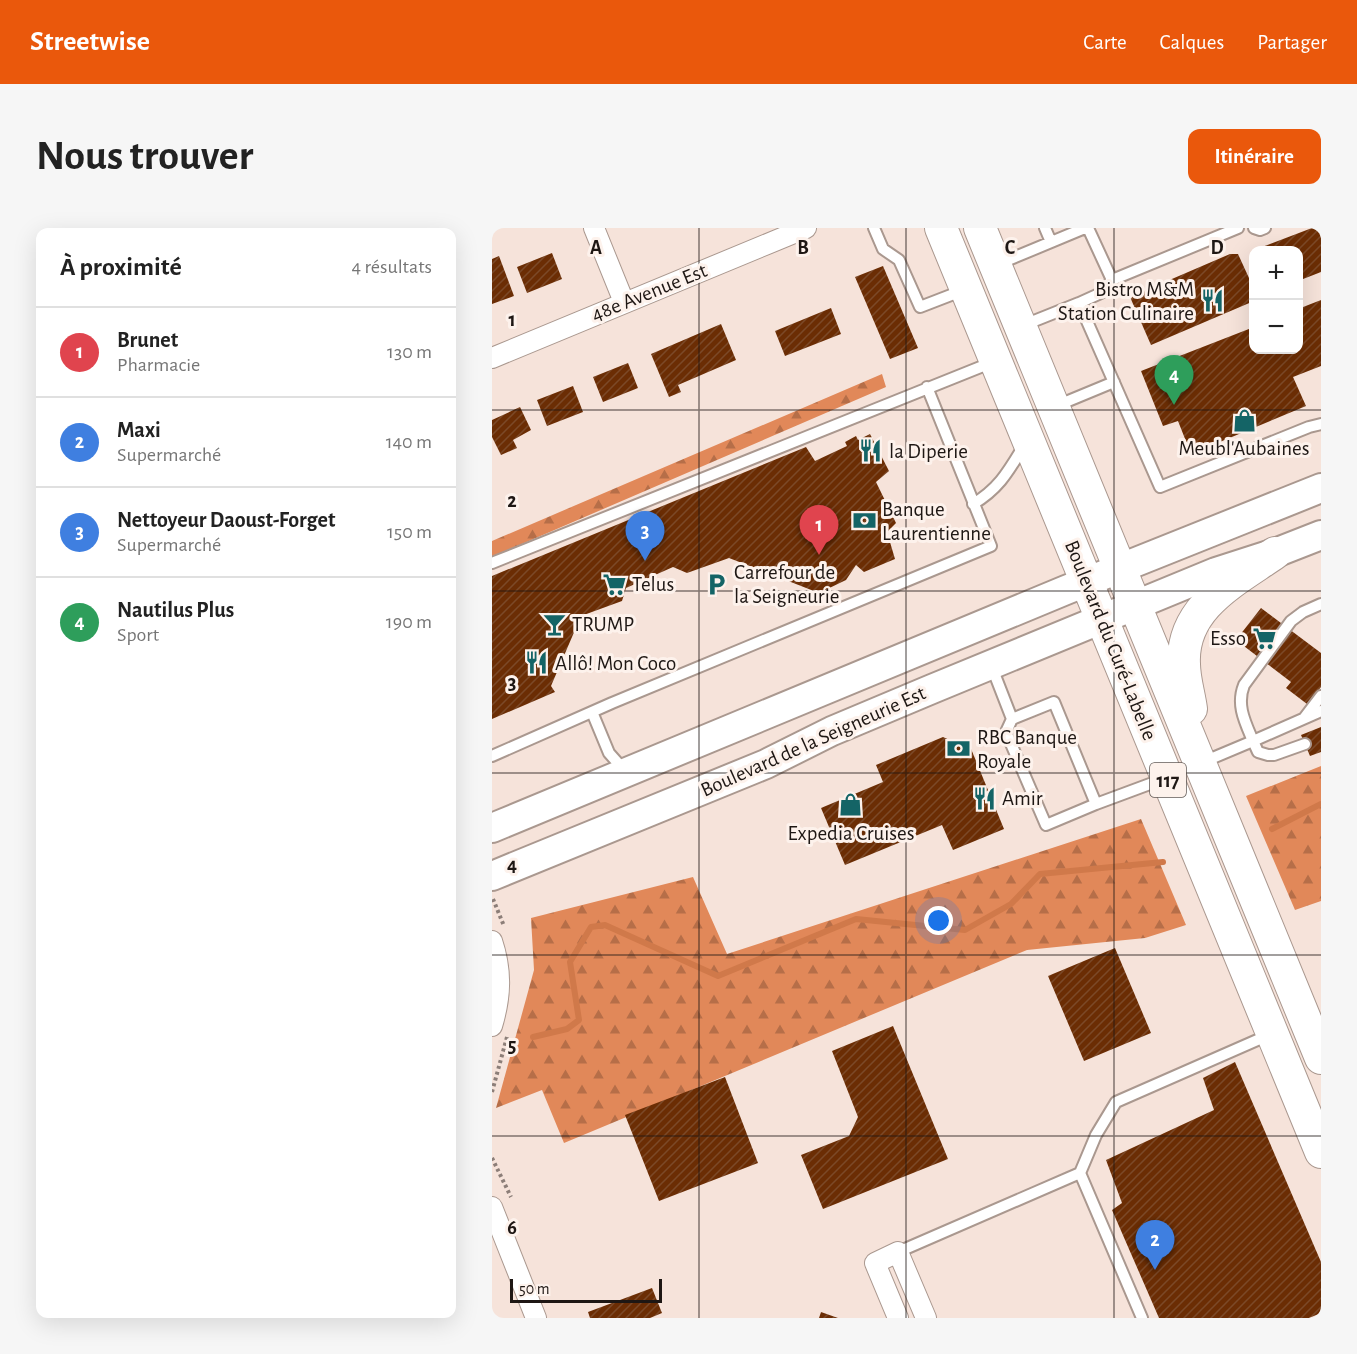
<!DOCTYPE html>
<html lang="fr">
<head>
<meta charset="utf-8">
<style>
  :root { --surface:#fff; --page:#f6f6f6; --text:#222; --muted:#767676; --line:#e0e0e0; --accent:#ea580c }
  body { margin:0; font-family:"Alegreya Sans",sans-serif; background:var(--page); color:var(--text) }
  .controls { position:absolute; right:18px; top:18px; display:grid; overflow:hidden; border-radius:12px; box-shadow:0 6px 24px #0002 }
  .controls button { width:54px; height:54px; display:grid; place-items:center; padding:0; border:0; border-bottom:2px solid var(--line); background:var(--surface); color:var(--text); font:30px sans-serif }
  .scale { position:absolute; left:18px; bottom:15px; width:152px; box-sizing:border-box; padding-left:6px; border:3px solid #1e1714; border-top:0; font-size:16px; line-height:21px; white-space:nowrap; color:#1e1714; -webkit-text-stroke:4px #fdf2ec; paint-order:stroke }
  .you { position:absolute; left:447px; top:693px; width:21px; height:21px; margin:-15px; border:4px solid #fff; border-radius:50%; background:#1a73e8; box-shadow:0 0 0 9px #1a73e833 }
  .badge { display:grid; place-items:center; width:39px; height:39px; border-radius:50%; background:var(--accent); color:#fff; font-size:20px; font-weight:700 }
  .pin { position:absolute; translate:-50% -50px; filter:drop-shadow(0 2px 3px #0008) }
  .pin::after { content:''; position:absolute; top:32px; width:21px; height:18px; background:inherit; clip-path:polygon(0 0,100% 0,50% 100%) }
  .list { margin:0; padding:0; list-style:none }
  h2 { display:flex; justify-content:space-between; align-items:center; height:78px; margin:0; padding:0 24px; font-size:26px }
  h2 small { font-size:20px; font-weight:400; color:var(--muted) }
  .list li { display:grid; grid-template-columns:39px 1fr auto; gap:18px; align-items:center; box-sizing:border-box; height:90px; padding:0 24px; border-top:2px solid var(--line) }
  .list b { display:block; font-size:22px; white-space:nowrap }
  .list p { margin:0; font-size:20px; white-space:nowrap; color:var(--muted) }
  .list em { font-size:20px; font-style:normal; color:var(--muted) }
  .map { position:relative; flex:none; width:829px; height:1090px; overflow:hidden; border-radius:12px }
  header { display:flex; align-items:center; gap:36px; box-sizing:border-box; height:84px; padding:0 30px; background:var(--accent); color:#fff }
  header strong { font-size:28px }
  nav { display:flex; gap:33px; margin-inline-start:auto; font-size:21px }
  .intro { display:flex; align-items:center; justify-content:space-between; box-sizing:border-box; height:144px; padding:0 36px }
  h1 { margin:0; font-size:42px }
  .button { padding:15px 27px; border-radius:12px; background:var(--accent); color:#fff; font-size:21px; font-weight:700 }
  main { display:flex; gap:36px; padding:0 36px }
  aside { flex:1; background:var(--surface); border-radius:12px; box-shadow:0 6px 24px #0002 }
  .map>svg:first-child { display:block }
  .forest { fill:url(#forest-firs) }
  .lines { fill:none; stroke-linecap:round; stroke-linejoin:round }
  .stream { stroke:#d0794a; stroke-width:6 }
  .building { fill:url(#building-hatch) }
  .service-casing { stroke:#aa988f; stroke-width:14 }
  .minor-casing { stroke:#aa988f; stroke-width:22 }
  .secondary-casing { stroke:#aa988f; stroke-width:32 }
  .primary-casing { stroke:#aa988f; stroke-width:34 }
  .path { stroke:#8c7e78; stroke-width:4; stroke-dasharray:3 3; stroke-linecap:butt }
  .service { stroke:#fff; stroke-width:10 }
  .minor { stroke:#fff; stroke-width:20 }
  .secondary { stroke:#fff; stroke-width:28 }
  .primary { stroke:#fff; stroke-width:32 }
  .grid { fill:none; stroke:#1e1714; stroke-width:1.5; stroke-opacity:0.55 }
  .labels { text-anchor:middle; stroke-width:6; stroke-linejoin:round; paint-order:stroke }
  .shield { fill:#fdf2ec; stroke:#615955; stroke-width:1.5 }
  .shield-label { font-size:20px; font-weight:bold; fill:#1e1714 }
  .poi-label { font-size:21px; fill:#1e1714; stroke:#fdf2ec; text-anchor:start }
  .street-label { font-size:21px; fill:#1e1714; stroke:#fdf2ec }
  .grid-label { font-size:20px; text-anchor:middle; font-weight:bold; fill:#1e1714; stroke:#fdf2ec; stroke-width:6; stroke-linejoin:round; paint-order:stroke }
</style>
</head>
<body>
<header>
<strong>Streetwise</strong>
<nav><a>Carte</a><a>Calques</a><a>Partager</a></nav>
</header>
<div class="intro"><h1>Nous trouver</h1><a class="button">Itinéraire</a></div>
<main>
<aside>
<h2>À proximité<small>4 résultats</small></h2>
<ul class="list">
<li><span class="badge" style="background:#e0444e">1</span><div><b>Brunet</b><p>Pharmacie</p></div><em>130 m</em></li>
<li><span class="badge" style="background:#3f7fe0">2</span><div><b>Maxi</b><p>Supermarché</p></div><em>140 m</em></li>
<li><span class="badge" style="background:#3f7fe0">3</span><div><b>Nettoyeur Daoust-Forget</b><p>Supermarché</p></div><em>150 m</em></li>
<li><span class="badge" style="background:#2e9e5b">4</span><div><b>Nautilus Plus</b><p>Sport</p></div><em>190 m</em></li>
</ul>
</aside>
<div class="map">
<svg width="829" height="1090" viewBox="0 0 829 1090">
  <defs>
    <pattern id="forest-firs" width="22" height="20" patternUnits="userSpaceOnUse" patternTransform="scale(1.5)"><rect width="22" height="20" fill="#e18859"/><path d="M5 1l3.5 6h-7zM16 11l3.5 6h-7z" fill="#b66e48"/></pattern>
    <pattern id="building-hatch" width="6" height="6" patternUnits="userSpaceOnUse" patternTransform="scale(1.5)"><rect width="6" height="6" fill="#6b2d04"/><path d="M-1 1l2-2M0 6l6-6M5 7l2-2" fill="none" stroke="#7b4928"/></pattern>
  </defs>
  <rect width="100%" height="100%" fill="#f6e3da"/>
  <!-- forest -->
  <path class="forest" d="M390,146L394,159L0,329V313Z
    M829,538V673L803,682L754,568Z
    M649,591L694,697L653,710L535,722L72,915L50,862L4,880L42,742L39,690L201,649L235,726Z"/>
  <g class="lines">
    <!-- stream -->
    <path class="stream" d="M780,601L829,576
      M41,809L75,801L87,792L78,734L99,699L113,697L226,748L364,691L473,702L519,676L548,646L671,634"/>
  </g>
  <!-- building -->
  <path class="building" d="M820,0H829V44L806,53V22H762Z
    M60,25L70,51L35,65L25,39Z
    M738,26H746L762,61V73L659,117L638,69Z
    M7,28L22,68L0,76V31Z
    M391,38L426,120L398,131L363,49Z
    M829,72V138L801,149L814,178L699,226L686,193L671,198L649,143L762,99V122H806V81Z
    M339,80L349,106L293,128L283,103Z
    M229,96L244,132L186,157L189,164L177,169L159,126Z
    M136,135L146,160L111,174L101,149Z
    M81,158L91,184L55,198L45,172Z
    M28,179L39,202L21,212L25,220L9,227L0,209V192Z
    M378,206L397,243L384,254L404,295L395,304L403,331L372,344L364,337L354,352L327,365L237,330L195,345L181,339L134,360L130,373L89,388L59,458L63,464L0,491V348L314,219L323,233L355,218L353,214L364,208L366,212Z
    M769,380L829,425V459L815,476L794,460L799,454L744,412Z
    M829,499V524L818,528L809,507Z
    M451,509L464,515L475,511L512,601L461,622L450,597L353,637L329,580L391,554L384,537Z
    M623,720L659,805L592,833L556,748Z
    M401,798L456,931L331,981L309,927L357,908L366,889L340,823Z
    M743,834L829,1034V1085L817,1090H667L620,982L630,975L614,932L722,882L711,850Z
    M233,849L266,935L167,973L133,887Z
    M160,1060L170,1085L158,1090H98L96,1084Z
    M329,1084L346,1090H327Z"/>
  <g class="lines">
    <defs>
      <path id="service" d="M382,0L391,21L407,32L428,79L472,62
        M553,0L559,14
        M762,0L768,2L773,0
        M504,37L593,0
        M620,52L746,0
        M587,75L609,65L620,52L596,0
        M532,97L587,75L668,259L817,199L829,196
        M564,178L622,154
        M481,276C508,260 517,242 533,216
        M0,335L501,134
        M499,437L520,491L562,474L604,576L674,550
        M100,484L117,525L133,543
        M813,489L829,468
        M520,491L514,504L554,597L604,576
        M813,516L782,527H776L766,524L761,513L829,483
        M0,528L120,475L499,318L435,159
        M711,534L761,513C753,494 744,477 752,457L799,393L811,384L829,376
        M588,945L604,907L624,874L779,806
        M406,1024L588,945L650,1090"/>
      <path id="minor" d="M102,0L132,74
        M0,130L314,0
        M0,713C10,743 9,768 0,798
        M0,979L44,1090
        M406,1090L383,1035L406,1024L434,1090"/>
      <path id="secondary" d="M0,600L574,362L829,260
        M0,648L274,536L340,503L440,461L724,344L783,325L829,307"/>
      <path id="primary" d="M449,0L829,924
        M488,0L829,830
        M699,481C697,466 692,451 692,436C689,379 743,353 783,325"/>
    </defs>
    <!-- service casing -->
    <use href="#service" class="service-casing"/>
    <!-- minor casing -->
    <use href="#minor" class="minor-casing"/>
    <!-- secondary casing -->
    <use href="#secondary" class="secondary-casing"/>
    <!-- primary casing -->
    <use href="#primary" class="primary-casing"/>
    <!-- path -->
    <path class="path" d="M1,671L12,698
      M0,864L15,809
      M0,930L19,969"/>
    <!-- service -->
    <use href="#service" class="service"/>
    <!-- minor -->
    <use href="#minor" class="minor"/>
    <!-- secondary -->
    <use href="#secondary" class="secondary"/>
    <!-- primary -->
    <use href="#primary" class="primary"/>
  </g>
  <!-- grid -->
  <path class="grid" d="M207,0V1090M414,0V1090M622,0V1090M0,182H829M0,363H829M0,545H829M0,727H829M0,908H829"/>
  <!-- icons -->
  <defs>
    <symbol id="restaurant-bare" viewBox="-9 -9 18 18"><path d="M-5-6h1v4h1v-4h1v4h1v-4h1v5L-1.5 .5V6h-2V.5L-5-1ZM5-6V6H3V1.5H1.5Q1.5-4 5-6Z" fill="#146466" stroke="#fdf2ec" stroke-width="2.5" paint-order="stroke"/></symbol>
    <symbol id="shop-bare" viewBox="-9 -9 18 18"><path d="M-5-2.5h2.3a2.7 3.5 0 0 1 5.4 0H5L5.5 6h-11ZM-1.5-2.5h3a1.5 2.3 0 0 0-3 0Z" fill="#146466" stroke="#fdf2ec" stroke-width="2.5" paint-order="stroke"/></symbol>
    <symbol id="bank-bare" viewBox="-9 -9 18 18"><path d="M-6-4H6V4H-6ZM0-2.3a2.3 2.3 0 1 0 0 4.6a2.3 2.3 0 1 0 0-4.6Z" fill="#146466" stroke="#fdf2ec" stroke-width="2.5" paint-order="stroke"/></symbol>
    <symbol id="supermarket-bare" viewBox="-9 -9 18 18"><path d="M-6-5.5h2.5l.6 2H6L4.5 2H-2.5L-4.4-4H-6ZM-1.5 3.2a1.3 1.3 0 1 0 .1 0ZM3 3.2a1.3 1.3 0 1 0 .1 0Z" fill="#146466" stroke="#fdf2ec" stroke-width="2.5" paint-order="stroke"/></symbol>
    <symbol id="parking-bare" viewBox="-9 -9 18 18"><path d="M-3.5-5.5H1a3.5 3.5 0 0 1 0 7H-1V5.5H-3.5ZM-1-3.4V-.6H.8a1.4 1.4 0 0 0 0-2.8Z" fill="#146466" stroke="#fdf2ec" stroke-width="2.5" paint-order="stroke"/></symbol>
    <symbol id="bar-bare" viewBox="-9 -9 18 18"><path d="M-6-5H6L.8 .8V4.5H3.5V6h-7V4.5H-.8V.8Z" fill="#146466" stroke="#fdf2ec" stroke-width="2.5" paint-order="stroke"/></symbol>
  </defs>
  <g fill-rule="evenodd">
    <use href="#restaurant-bare" x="704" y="56" width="33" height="33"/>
    <use href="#shop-bare" x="736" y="176" width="33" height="33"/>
    <use href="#restaurant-bare" x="362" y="206" width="33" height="33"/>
    <use href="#bank-bare" x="356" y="276" width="33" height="33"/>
    <use href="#supermarket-bare" x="106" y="340" width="33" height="33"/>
    <use href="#parking-bare" x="208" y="340" width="33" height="33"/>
    <use href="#bar-bare" x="46" y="380" width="33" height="33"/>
    <use href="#supermarket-bare" x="756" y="394" width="33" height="33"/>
    <use href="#restaurant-bare" x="28" y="418" width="33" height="33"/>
    <use href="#bank-bare" x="450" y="504" width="33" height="33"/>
    <use href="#restaurant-bare" x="476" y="554" width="33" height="33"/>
    <use href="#shop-bare" x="342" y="560" width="33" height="33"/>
  </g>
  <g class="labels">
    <!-- shield labels -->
    <rect class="shield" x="658" y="535" width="36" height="34" rx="4.5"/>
    <g class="shield-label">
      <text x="676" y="559">117</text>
    </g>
    <!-- poi labels -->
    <g class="poi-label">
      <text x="702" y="68" text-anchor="end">Bistro M&amp;M<tspan x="702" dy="24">Station Culinaire</tspan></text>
      <text x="752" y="227" text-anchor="middle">Meubl'Aubaines</text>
      <text x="397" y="230">la Diperie</text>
      <text x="390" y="288">Banque<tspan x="390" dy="24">Laurentienne</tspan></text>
      <text x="242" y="351">Carrefour de<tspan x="242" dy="24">la Seigneurie</tspan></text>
      <text x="140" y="363">Telus</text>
      <text x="80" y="403">TRUMP</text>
      <text x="754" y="417" text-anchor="end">Esso</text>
      <text x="63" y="442">Allô! Mon Coco</text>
      <text x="485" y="516">RBC Banque<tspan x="485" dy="24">Royale</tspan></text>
      <text x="510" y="577">Amir</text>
      <text x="359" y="612" text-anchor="middle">Expedia Cruises</text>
    </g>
    <!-- street labels -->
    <g class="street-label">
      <text transform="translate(157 64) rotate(-22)" y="7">48e Avenue Est</text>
      <text transform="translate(619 412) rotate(68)" y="7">Boulevard du Curé-Labelle</text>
      <text transform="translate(321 513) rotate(-24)" y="7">Boulevard de la Seigneurie Est</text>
    </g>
  </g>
  <g class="grid-label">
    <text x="104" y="26">A</text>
    <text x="311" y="26">B</text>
    <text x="518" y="26">C</text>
    <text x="725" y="26">D</text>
    <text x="20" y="98">1</text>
    <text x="20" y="279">2</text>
    <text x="20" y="461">3</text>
    <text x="20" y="643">4</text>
    <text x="20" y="824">5</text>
    <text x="20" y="1006">6</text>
  </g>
</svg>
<div class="controls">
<button>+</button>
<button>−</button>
</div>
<div class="scale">50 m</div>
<div class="you"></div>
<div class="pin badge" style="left:327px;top:327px;background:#e0444e">1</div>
<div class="pin badge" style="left:663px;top:1042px;background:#3f7fe0">2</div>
<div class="pin badge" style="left:153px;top:333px;background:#3f7fe0">3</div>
<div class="pin badge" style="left:682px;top:177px;background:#2e9e5b">4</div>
</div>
</main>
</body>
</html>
